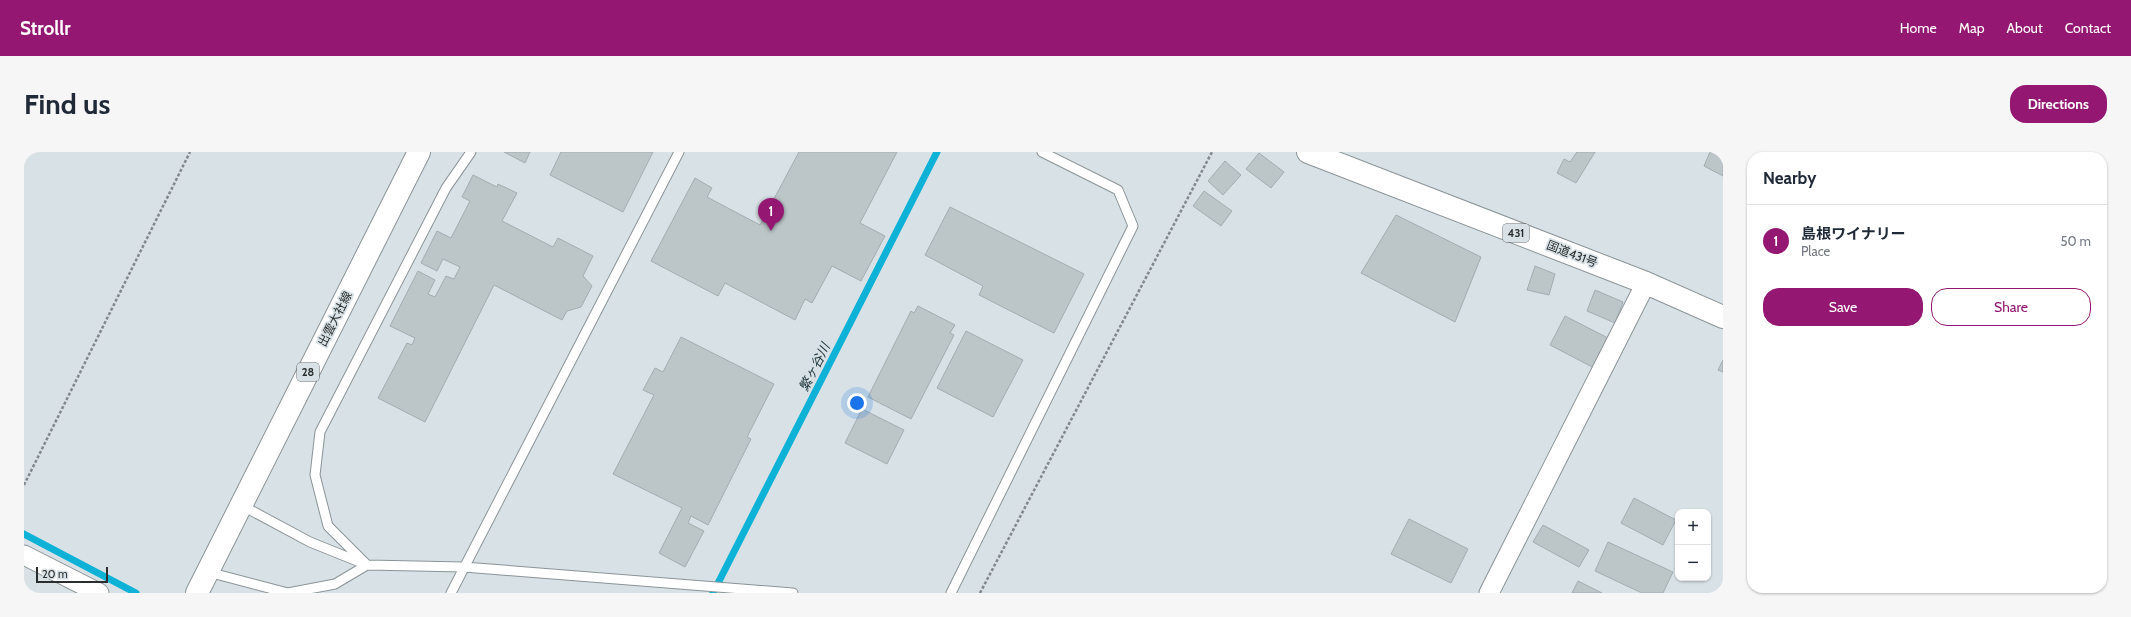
<!DOCTYPE html>
<html lang="en">
<head>
<meta charset="utf-8">
<style>
  :root { --surface:#fff; --page:#f6f6f7; --text:#1f2937; --muted:#747a83; --line:#e0e1e3; --accent:#941872 }
  body { margin:0; font-family:Cabin,"Noto Sans JP",sans-serif; background:var(--page); color:var(--text) }
  .controls { position:absolute; right:12px; bottom:12px; display:grid; overflow:hidden; border-radius:8px; box-shadow:0 1px 3px #0004 }
  .controls button { width:36px; height:36px; display:grid; place-items:center; padding:0; border:0; border-bottom:1px solid var(--line); background:var(--surface); color:var(--text); font:20px sans-serif }
  .scale { position:absolute; left:12px; bottom:10px; width:72px; box-sizing:border-box; padding-left:4px; border:2px solid #292d2e; border-top:0; font-size:11px; line-height:14px; white-space:nowrap; color:#292d2e; -webkit-text-stroke:3px #d8e1e5; paint-order:stroke }
  .you { position:absolute; left:833px; top:251px; width:14px; height:14px; margin:-10px; border:3px solid #fff; border-radius:50%; background:#1a73e8; box-shadow:0 0 0 6px #1a73e833 }
  .badge { display:grid; place-items:center; width:26px; height:26px; border-radius:50%; background:var(--accent); color:#fff; font-size:13px; font-weight:700 }
  .pin { position:absolute; translate:-50% -33px; filter:drop-shadow(0 1px 2px #0008) }
  .pin::after { content:''; position:absolute; top:21px; width:14px; height:12px; background:inherit; clip-path:polygon(0 0,100% 0,50% 100%) }
  .list { margin:0; padding:0; list-style:none }
  h2 { display:flex; justify-content:space-between; align-items:center; height:52px; margin:0; padding:0 16px; font-size:17px }
  h2 small { font-size:13px; font-weight:400; color:var(--muted) }
  .list li { display:grid; grid-template-columns:26px 1fr auto; gap:12px; align-items:center; box-sizing:border-box; height:72px; padding:0 16px; border-top:1px solid var(--line) }
  .list b { display:block; font-size:15px; white-space:nowrap }
  .list p { margin:0; font-size:13px; white-space:nowrap; color:var(--muted) }
  .list em { font-size:13px; font-style:normal; color:var(--muted) }
  .actions { display:flex; gap:8px; padding:12px 16px }
  .actions a { flex:1; padding:9px 0; border:1px solid var(--accent); border-radius:16px; text-align:center; font-size:14px; color:var(--accent) }
  .actions .main { background:var(--accent); color:#fff }
  .map { position:relative; flex:none; width:1699px; height:441px; overflow:hidden; border-radius:16px }
  header { display:flex; align-items:center; gap:24px; box-sizing:border-box; height:56px; padding:0 20px; background:var(--accent); color:#fff }
  header strong { font-size:19px }
  nav { display:flex; gap:22px; margin-inline-start:auto; font-size:14px }
  .intro { display:flex; align-items:center; justify-content:space-between; box-sizing:border-box; height:96px; padding:0 24px }
  h1 { margin:0; font-size:28px }
  .button { padding:10px 18px; border-radius:16px; background:var(--accent); color:#fff; font-size:14px; font-weight:700 }
  main { display:flex; gap:24px; padding:0 24px }
  aside { flex:1; background:var(--surface); border-radius:16px; box-shadow:0 1px 3px #0004 }
  .map>svg:first-child { display:block }
  .lines { fill:none; stroke-linecap:round; stroke-linejoin:round }
  .stream { stroke:#0eb2d7; stroke-width:7 }
  .building { fill:#bcc6c9; stroke:#a3acb0 }
  .lane-casing { stroke:#8b9497; stroke-width:11 }
  .street-casing { stroke:#8b9497; stroke-width:21 }
  .primary-casing { stroke:#8b9497; stroke-width:24 }
  .highway-casing { stroke:#8b9497; stroke-width:24 }
  .path { stroke:#82888b; stroke-width:2.5; stroke-dasharray:3 2; stroke-linecap:butt }
  .lane { stroke:#fff; stroke-width:9 }
  .street { stroke:#fff; stroke-width:19 }
  .primary { stroke:#fff; stroke-width:22 }
  .highway { stroke:#fff; stroke-width:22 }
  .labels { text-anchor:middle; stroke-width:3.5; stroke-linejoin:round; paint-order:stroke }
  .shield { fill:#d8e1e5; stroke:#5e6365; stroke-width:1 }
  .shield-label { font-size:11px; font-weight:bold; fill:#292d2e }
  .street-label { font-size:12px; fill:#292d2e; stroke:#d8e1e5 }
  .water-label { font-size:13px; font-style:italic; fill:#21383f; stroke:#d8e1e5 }
</style>
</head>
<body>
<header>
<strong>Strollr</strong>
<nav><a>Home</a><a>Map</a><a>About</a><a>Contact</a></nav>
</header>
<div class="intro"><h1>Find us</h1><a class="button">Directions</a></div>
<main>
<div class="map">
<svg width="1699" height="441" viewBox="0 0 1699 441">
  <rect width="100%" height="100%" fill="#d8e1e5"/>
  <g class="lines">
    <!-- stream -->
    <path class="stream" d="M0,382L112,441
      M689,441L913,0"/>
  </g>
  <!-- building -->
  <path class="building" d="M480,0H506L501,11Z
    M537,0H629L599,60L526,23Z
    M775,0H873L836,71L861,84L837,129L808,114L788,151L781,147L771,168L701,131L694,144L627,109L671,26L688,36L683,45L736,73Z
    M1553,0H1571L1552,31L1533,21L1540,7L1546,10Z
    M1686,0H1699V24L1680,14Z
    M1235,1L1260,20L1247,36L1222,17Z
    M1201,9L1217,23L1199,43L1184,29Z
    M449,23L473,35L474,32L493,41L478,69L529,95L534,86L569,104L559,124L568,134L557,155L543,159L538,168L470,133L401,270L354,246L383,191L388,193L391,186L366,174L394,119L411,128L404,142L411,145L422,124L430,127L436,115L419,107L413,119L397,111L413,79L427,86L446,49L438,45Z
    M1180,39L1208,59L1197,74L1169,54Z
    M926,55L1060,122L1030,181L955,143L959,134L901,103Z
    M1372,63L1457,105L1431,170L1337,121Z
    M1511,114L1531,122L1525,143L1503,138Z
    M1571,138L1599,150L1591,171L1563,159Z
    M894,154L931,173L926,181L930,183L887,267L844,245L887,159L890,161Z
    M1541,164L1586,187L1574,218L1526,193Z
    M942,179L999,208L969,265L913,236Z
    M657,185L750,232L723,285L727,287L684,373L667,364L664,371L680,379L661,415L635,401L658,356L589,322L630,243L619,238L631,216L639,220Z
    M1699,208V220L1694,218Z
    M838,257L880,278L863,312L821,291Z
    M1610,346L1652,368L1639,393L1597,371Z
    M1385,367L1444,397L1427,431L1367,402Z
    M1519,373L1565,398L1555,415L1509,390Z
    M1584,390L1649,420L1639,441H1618L1571,419Z
    M1554,429L1578,441H1548Z"/>
  <g class="lines">
    <defs>
      <path id="lane" d="M217,353L286,390L343,413L440,415L769,441
        M184,420L264,441L311,432L343,413L304,374L291,323L296,280L422,36L447,0
        M427,441L655,0
        M927,441L1109,74L1094,38L1018,0"/>
      <path id="street" d="M0,403L75,441
        M1465,441L1622,131"/>
      <path id="primary" d="M173,441L395,0"/>
      <path id="highway" d="M1284,0L1622,131L1699,165"/>
    </defs>
    <!-- lane casing -->
    <use href="#lane" class="lane-casing"/>
    <!-- street casing -->
    <use href="#street" class="street-casing"/>
    <!-- primary casing -->
    <use href="#primary" class="primary-casing"/>
    <!-- highway casing -->
    <use href="#highway" class="highway-casing"/>
    <!-- path -->
    <path class="path" d="M0,333L166,0
      M956,441L1188,0"/>
    <!-- lane -->
    <use href="#lane" class="lane"/>
    <!-- street -->
    <use href="#street" class="street"/>
    <!-- primary -->
    <use href="#primary" class="primary"/>
    <!-- highway -->
    <use href="#highway" class="highway"/>
  </g>
  <g class="labels">
    <!-- shield labels -->
    <g class="shield">
      <rect x="1479" y="72" width="26" height="18" rx="3"/>
      <rect x="273" y="211" width="22" height="18" rx="3"/>
    </g>
    <g class="shield-label">
      <text x="1492" y="85">431</text>
      <text x="284" y="224">28</text>
    </g>
    <!-- street labels -->
    <g class="street-label">
      <text transform="translate(1548 102) rotate(21)" y="4">国道431号</text>
      <text transform="translate(311 167) rotate(-63)" y="4">出雲大社線</text>
    </g>
    <!-- water labels -->
    <g class="water-label">
      <text transform="translate(790 215) rotate(-63)" y="5">繁ヶ谷川</text>
    </g>
  </g>
</svg>
<div class="controls">
<button>+</button>
<button>−</button>
</div>
<div class="scale">20 m</div>
<div class="you"></div>
<div class="pin badge" style="left:747px;top:79px">1</div>
</div>
<aside>
<h2>Nearby<small></small></h2>
<ul class="list">
<li><span class="badge">1</span><div><b>島根ワイナリー</b><p>Place</p></div><em>50 m</em></li>
</ul>
<div class="actions"><a class="main">Save</a><a>Share</a></div>
</aside>
</main>
</body>
</html>
